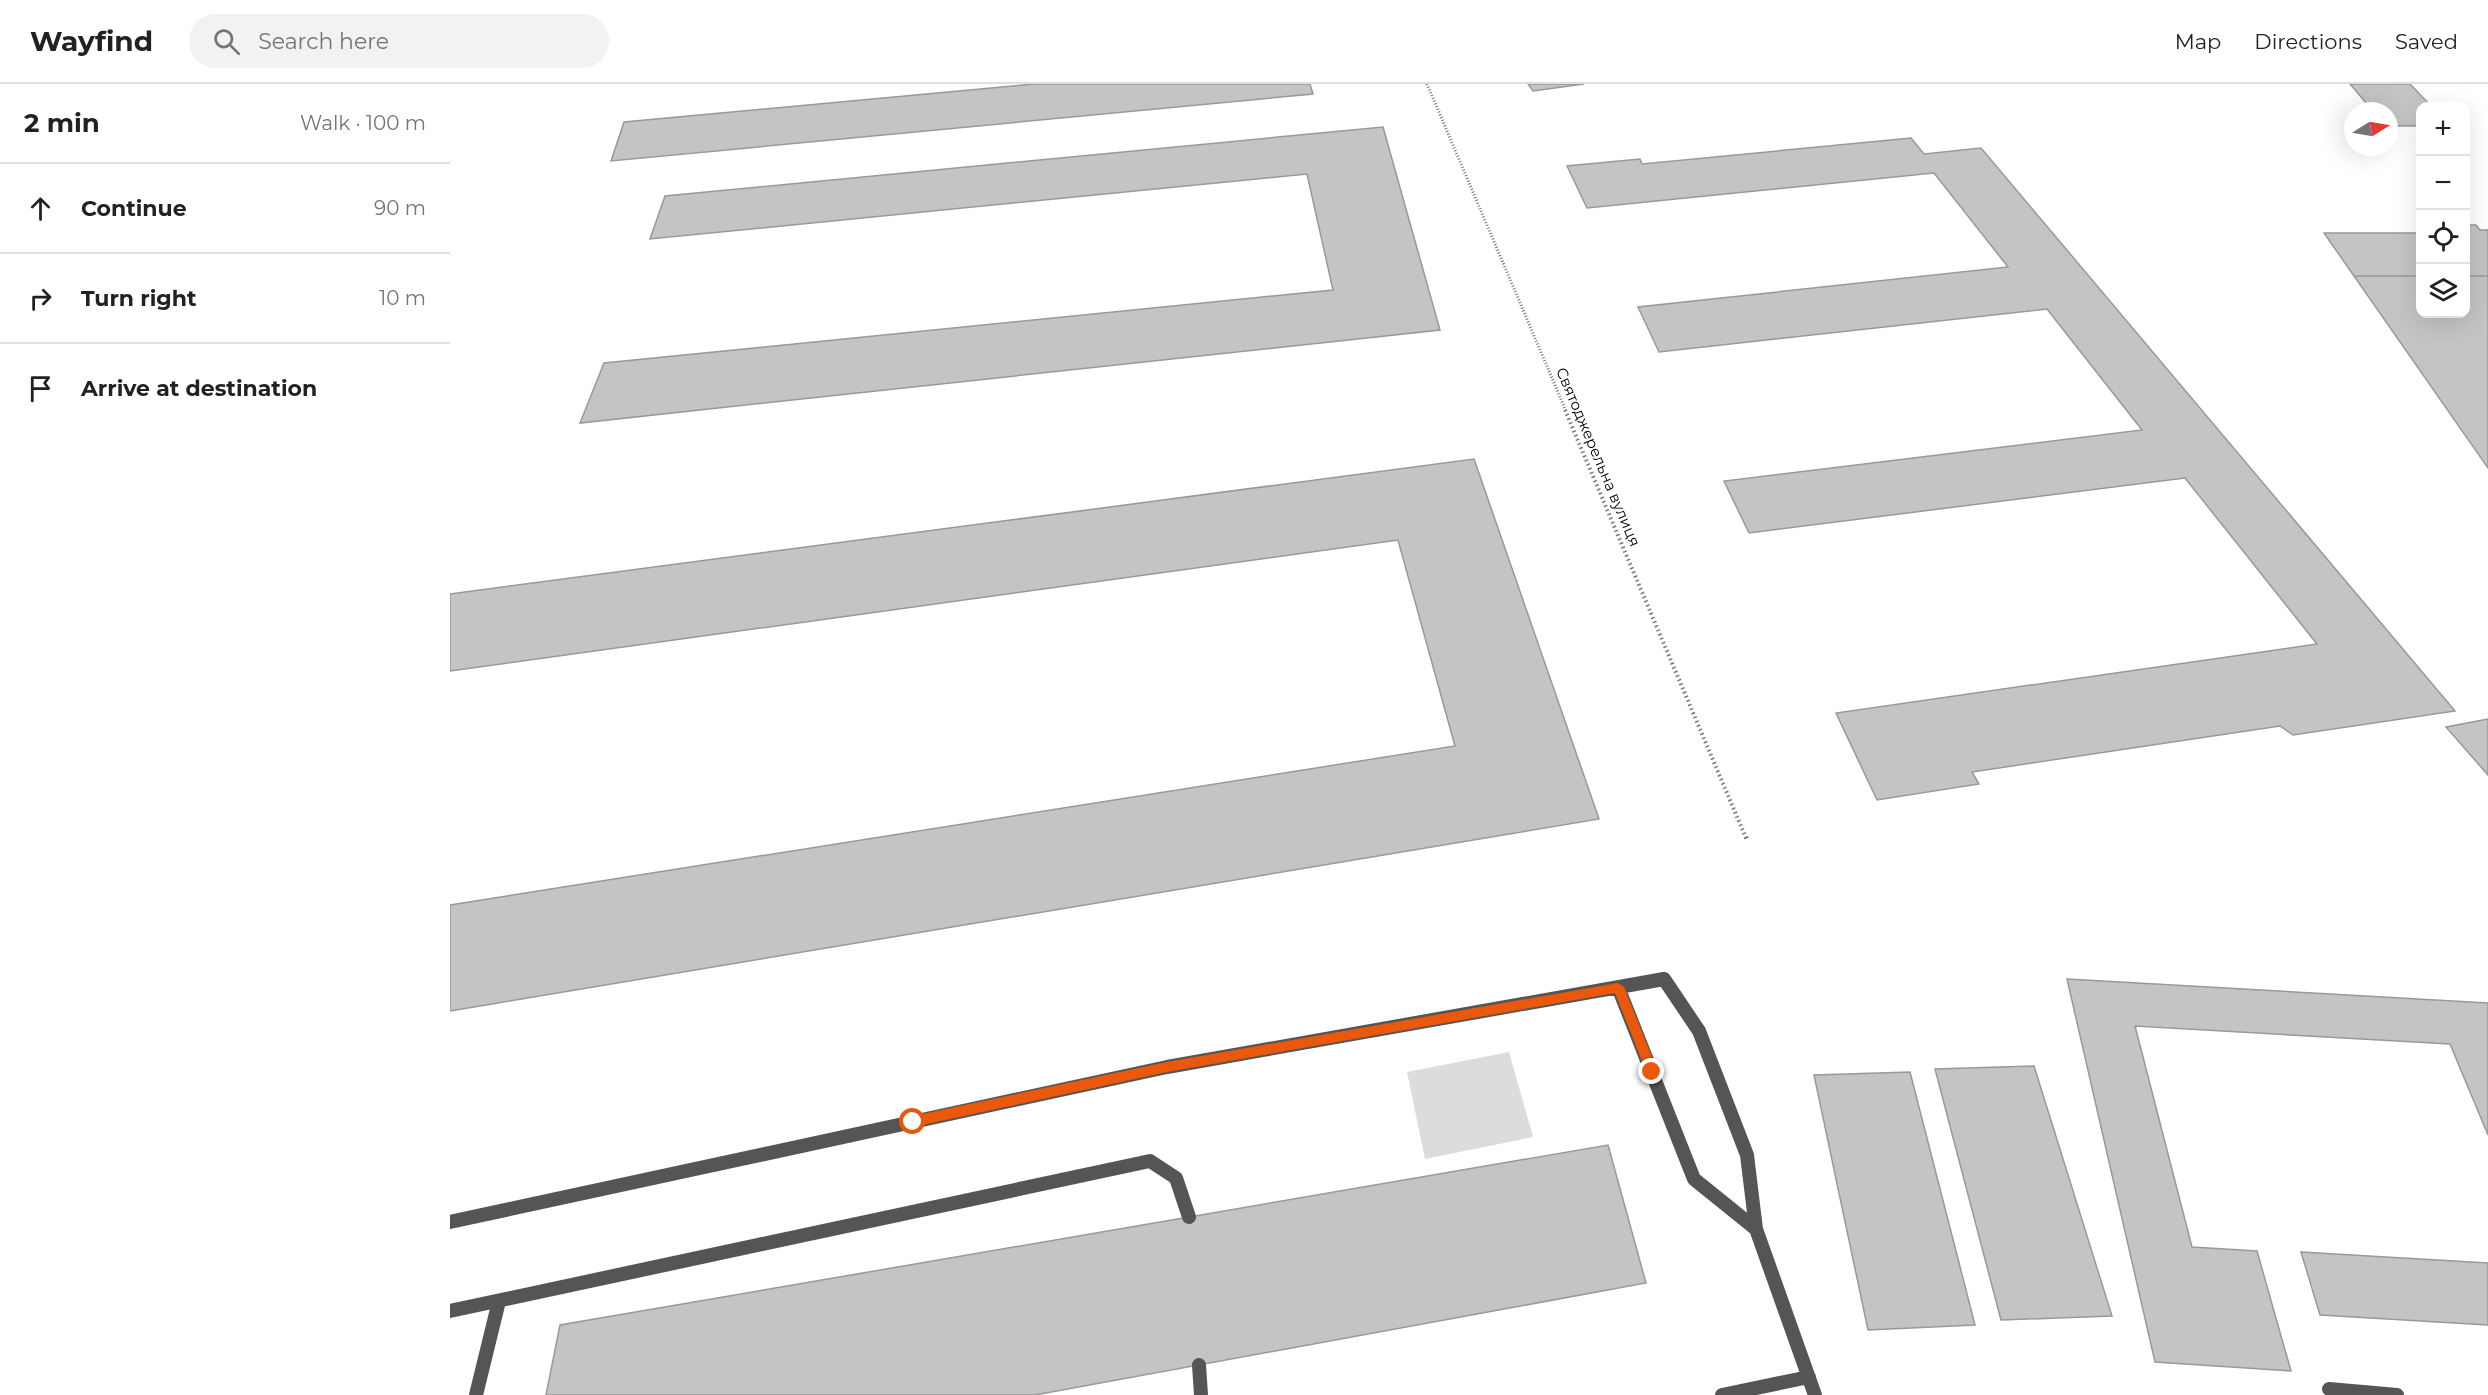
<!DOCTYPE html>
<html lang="en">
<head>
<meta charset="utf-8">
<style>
  :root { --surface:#fff; --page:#f2f2f2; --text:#202124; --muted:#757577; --line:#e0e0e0 }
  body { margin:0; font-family:Montserrat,sans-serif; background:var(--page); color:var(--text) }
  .controls { position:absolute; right:18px; top:18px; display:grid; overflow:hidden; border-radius:12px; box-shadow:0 6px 24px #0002 }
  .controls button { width:54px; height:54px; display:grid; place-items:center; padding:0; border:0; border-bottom:2px solid var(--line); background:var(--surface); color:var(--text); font:30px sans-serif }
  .compass { position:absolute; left:1894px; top:18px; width:54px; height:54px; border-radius:50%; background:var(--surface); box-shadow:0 6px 24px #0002; rotate:79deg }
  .stop { position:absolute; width:18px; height:18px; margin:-14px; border:4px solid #ea580c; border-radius:50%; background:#fff }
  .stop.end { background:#ea580c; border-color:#fff; box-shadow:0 2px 6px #0008 }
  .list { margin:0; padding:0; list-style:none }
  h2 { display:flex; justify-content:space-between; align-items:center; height:78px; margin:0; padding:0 24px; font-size:26px }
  h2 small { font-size:20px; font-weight:400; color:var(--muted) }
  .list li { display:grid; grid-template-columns:39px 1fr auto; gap:18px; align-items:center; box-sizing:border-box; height:90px; padding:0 24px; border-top:2px solid var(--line) }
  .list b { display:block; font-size:22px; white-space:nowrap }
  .list em { font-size:20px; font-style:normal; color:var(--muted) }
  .icon { flex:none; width:33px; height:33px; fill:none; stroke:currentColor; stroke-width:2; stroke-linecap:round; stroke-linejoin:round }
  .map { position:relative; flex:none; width:2038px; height:1311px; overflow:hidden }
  header { display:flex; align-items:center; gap:36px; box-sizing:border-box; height:84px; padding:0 30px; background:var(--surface); border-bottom:2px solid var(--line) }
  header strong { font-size:28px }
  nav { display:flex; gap:33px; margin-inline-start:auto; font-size:21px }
  .search { width:420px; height:54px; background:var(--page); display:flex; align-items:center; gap:15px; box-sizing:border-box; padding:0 21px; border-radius:33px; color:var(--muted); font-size:22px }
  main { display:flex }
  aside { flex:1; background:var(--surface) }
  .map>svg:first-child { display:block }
  .green { fill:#dcdcdc }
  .building { fill:#c4c4c4; stroke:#999; stroke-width:1.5 }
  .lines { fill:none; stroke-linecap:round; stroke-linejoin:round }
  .path-far2 { stroke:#777; stroke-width:3; stroke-dasharray:1 2; stroke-linecap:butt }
  .path-far1 { stroke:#777; stroke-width:4; stroke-dasharray:1.5 3; stroke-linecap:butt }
  .path { stroke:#777; stroke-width:4.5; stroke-dasharray:1.5 4; stroke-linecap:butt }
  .service { stroke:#555; stroke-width:14 }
  .route { fill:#ea580c }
  .labels { text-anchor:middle; stroke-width:5; stroke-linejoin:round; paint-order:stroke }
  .street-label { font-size:15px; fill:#000; stroke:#fff }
</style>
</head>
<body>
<header>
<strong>Wayfind</strong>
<div class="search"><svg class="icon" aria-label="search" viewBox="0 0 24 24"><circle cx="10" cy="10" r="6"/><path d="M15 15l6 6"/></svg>Search here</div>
<nav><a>Map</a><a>Directions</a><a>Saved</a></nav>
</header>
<main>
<aside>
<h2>2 min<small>Walk · 100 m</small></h2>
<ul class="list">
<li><svg class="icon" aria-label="ahead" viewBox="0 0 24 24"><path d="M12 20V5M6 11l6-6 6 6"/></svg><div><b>Continue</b></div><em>90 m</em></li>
<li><svg class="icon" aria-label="right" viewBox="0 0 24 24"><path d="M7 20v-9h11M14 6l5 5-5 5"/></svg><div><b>Turn right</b></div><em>10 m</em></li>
<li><svg class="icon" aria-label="arrive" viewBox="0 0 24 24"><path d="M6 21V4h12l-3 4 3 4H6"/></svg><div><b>Arrive at destination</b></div></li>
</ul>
</aside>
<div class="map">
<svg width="2038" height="1311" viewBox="0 0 2038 1311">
  <rect width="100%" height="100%" fill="#fff"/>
  <!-- green -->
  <path class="green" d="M1059,968L1083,1053L975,1075L957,988Z"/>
  <!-- building -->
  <path class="building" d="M584,0H860L863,10L161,77L174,38Z
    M1078,0H1134L1083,7Z
    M1900,0H1960L1981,22H1970V42H1939V27H1923Z
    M933,43L990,246L130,339L154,279L883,206L857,90L200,155L215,112Z
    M1461,54L1474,70L1531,64L2005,627L1843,651L1830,642L1522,688L1529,700L1427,716L1386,629L1867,560L1735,394L1299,449L1274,397L1692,346L1597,225L1209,268L1188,223L1558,183L1484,89L1137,124L1117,82L1190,75L1192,80Z
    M2016,141H2026L2030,146H2038V192H2016Z
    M1874,149H1970V192H1904Z
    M1904,192H1970V230H2016V192H2038V384Z
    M1024,375L1149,735L0,927V821L1005,662L948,456L0,587V510Z
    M2038,635V691L1996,643Z
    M1617,895L2038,919V1051L2000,960L1685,942L1742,1163L1807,1167L1841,1287L1705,1278Z
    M1584,982L1662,1232L1551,1236L1485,985Z
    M1460,988L1525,1241L1418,1246L1364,991Z
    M1158,1061L1196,1199L585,1311H96L110,1241Z
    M1851,1168L2038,1179V1241L1870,1231Z"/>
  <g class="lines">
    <!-- path-far2 -->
    <path class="path-far2" d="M977,0L1116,327"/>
    <!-- path-far1 -->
    <path class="path-far1" d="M1115,326L1296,754"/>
    <!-- path -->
    <path class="path" d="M1296,753L1297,756"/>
    <!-- service -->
    <path class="service" d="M1168,903L1244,1095L1306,1145
      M0,1138L717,983L1214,895L1249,947L1297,1071L1306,1145L1365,1311
      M0,1227L700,1077L726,1094L739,1133
      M749,1281L751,1311
      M1879,1305L1947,1311
      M26,1311L49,1217
      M1272,1311L1359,1293"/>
  </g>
  <!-- route -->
  <path class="route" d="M1168,899L1174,903L1208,988L1206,992H1198L1165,909L717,988L463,1043L457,1038L463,1032L717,978Z"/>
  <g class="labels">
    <!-- street labels -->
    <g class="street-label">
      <text transform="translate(1148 373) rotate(67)" y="5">Святоджерельна вулиця</text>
    </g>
  </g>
</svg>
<div class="controls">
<button>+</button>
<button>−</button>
<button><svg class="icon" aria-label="locate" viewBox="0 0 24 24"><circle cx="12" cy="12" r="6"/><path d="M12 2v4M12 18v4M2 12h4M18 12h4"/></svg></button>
<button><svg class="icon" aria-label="layers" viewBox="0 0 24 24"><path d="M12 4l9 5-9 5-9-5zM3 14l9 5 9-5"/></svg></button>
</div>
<svg class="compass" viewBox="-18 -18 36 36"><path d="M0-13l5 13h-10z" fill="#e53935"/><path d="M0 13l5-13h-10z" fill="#757577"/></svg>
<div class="stop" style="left:463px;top:1038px"></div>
<div class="stop end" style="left:1202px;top:988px"></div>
</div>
</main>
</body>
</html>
